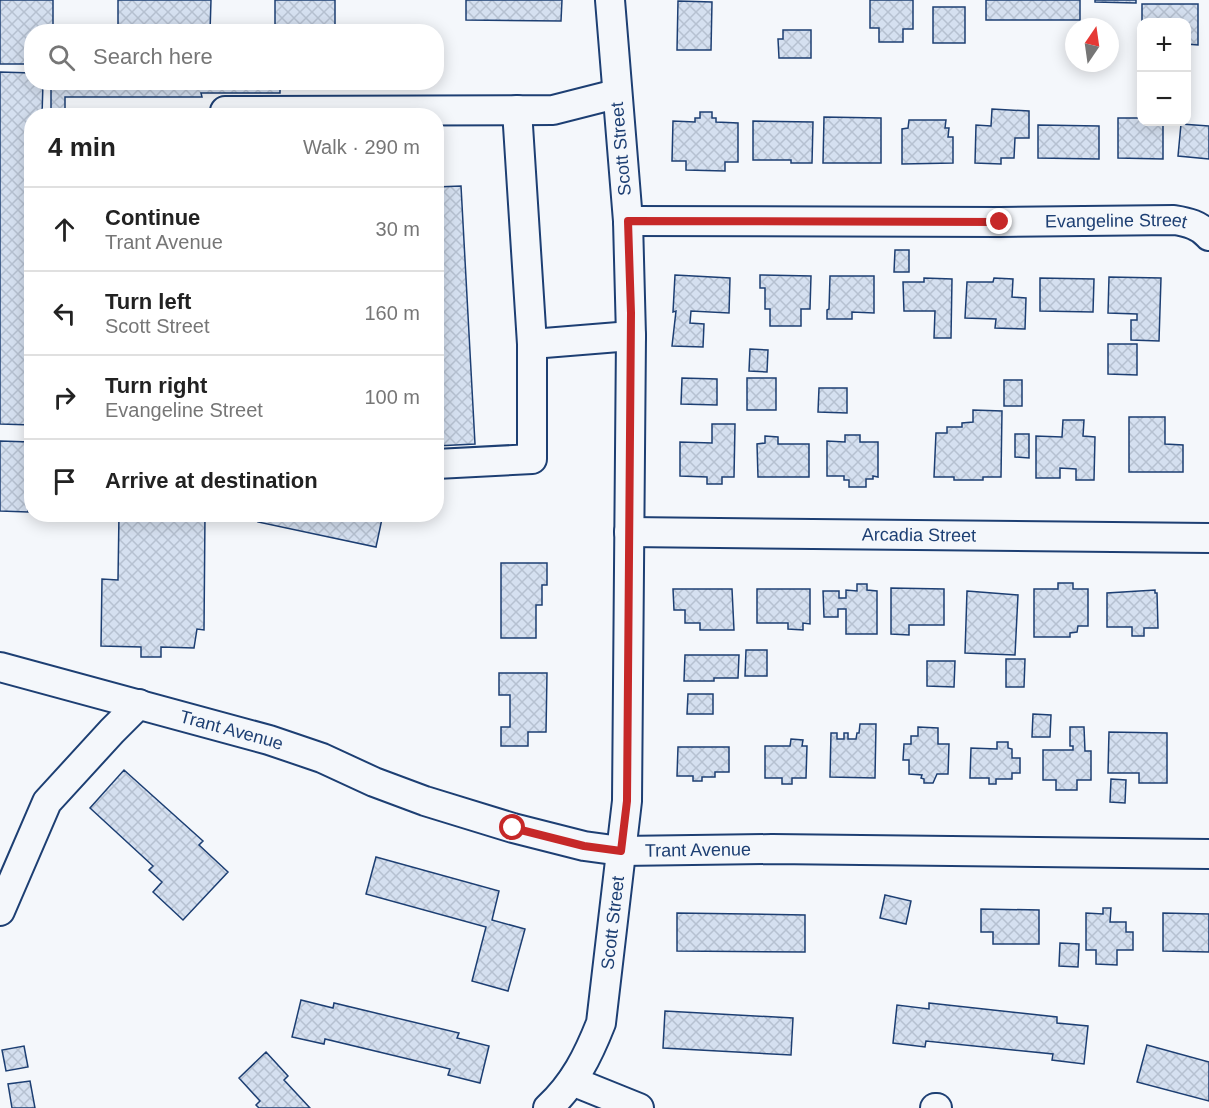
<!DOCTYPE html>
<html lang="en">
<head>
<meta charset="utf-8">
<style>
  :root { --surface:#fff; --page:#f6f6f6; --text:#222; --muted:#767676; --line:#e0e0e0 }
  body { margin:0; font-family:Arial,sans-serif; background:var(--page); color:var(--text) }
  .controls { position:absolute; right:18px; top:18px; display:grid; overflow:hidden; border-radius:12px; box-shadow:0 3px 15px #0003 }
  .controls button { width:54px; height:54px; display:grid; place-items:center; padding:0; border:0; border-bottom:2px solid var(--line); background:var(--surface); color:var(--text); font:30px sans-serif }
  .compass { position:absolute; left:1065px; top:18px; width:54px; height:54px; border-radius:50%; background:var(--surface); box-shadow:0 3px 15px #0003; rotate:13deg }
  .stop { position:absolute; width:18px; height:18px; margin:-14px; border:4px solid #c62828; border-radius:50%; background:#fff }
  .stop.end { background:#c62828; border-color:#fff; box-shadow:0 2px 6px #0008 }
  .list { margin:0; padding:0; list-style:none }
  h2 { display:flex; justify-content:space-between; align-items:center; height:78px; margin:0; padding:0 24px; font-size:26px }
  h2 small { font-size:20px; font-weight:400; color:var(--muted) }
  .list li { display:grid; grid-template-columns:39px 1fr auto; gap:18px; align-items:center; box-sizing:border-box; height:84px; padding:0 24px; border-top:2px solid var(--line) }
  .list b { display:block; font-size:22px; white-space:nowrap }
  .list p { margin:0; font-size:20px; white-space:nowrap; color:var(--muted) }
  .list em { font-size:20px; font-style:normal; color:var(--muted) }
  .icon { flex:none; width:33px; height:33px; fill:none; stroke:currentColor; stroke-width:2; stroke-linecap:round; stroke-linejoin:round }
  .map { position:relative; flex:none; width:1209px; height:1108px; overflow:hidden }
  .search { position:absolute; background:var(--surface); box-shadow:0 3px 15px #0003; left:24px; top:24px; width:420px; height:66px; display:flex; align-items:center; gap:15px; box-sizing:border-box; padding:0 21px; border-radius:24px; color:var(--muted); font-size:22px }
  .panel { position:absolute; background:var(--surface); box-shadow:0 3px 15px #0003; left:24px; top:108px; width:420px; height:414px; border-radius:24px }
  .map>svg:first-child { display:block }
  .building { fill:url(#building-cross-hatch); stroke:#1d3f73; stroke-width:1.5 }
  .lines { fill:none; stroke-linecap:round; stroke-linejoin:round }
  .minor-casing { stroke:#1d3f73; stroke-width:32 }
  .minor { stroke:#f4f7fb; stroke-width:28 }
  .route { stroke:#c62828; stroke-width:8 }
  .labels { text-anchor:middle; stroke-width:4.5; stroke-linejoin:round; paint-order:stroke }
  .street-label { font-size:18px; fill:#1d3f73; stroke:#f4f7fb }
</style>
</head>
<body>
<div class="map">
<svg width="1209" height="1108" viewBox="0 0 1209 1108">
  <defs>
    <pattern id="building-cross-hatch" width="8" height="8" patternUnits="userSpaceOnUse" patternTransform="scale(1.5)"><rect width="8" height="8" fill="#d5e0f0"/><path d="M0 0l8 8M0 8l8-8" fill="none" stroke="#b6c1d1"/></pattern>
  </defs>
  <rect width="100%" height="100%" fill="#f4f7fb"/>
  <!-- building -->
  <path class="building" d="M0,0H53V32H32V64H0Z
    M118,0H211L210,32H118Z
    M275,0H335V32H275Z
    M466,0H562L561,21L466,20Z
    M870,0H913V29H903V42H879V28H870Z
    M986,0H1080V20H986Z
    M1095,0H1136V3L1095,2Z
    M678,1L712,2L711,50H677Z
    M1142,4H1198V45L1186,44V22H1142Z
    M933,7H965V43H933Z
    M783,30H811V58H779L778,39H783Z
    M0,72L32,73V82H43L42,116H32V425L0,424Z
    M51,82H280V93H201L202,97H65V116H51Z
    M281,82H314L313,89L281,88Z
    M992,109L1029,111V138H1015L1014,158H1001V164L975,163L976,125L991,126Z
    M700,112H712V118H716V122L738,123V162H725V171L686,170V161H672L673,121L695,122V118H700Z
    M824,117L881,118V163H823Z
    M1118,118H1142V122H1163V159L1118,158Z
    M909,120H946L945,128H949L948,137H953V163L902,164V129L908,128Z
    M753,121L813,122L812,163H791V160H753Z
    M1181,124L1209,126V159L1178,156Z
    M1038,125L1099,126V159L1038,158Z
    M461,186L475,444L436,446V187Z
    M895,250H909V272H894Z
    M675,275L730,278L729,313L691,311L690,323L704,324L703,347L672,346L676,311L673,312Z
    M760,275L811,276L810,309H801V326H770V309H765V288H760Z
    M830,276H874V313L852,312V319H827V310L829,309Z
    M1109,277L1161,278L1159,341L1131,340V320H1137V314L1108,313Z
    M924,278L952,279L951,338H934L935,311H904L903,282H924Z
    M994,278L1013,279L1012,297L1026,298L1025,329L995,328L996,319L965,318L967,282H993Z
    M1040,278L1094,279L1093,312L1040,311Z
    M1108,344H1137V375L1108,374Z
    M750,349L768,350L767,372L749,371Z
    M682,378L717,379V405L681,404Z
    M747,378H776V410H747Z
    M1004,380H1022V406H1004Z
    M819,388H847V413L818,412Z
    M973,410L1002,411L1001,477H983V480H954V477H934L936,433H947V427H962V423L973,422Z
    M1129,417H1165V444L1183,445V472H1129Z
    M1063,420H1084L1083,436L1095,437L1094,480H1076V469L1060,468V478H1036V436L1062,437Z
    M712,424H735L734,477H722V484H707V477L680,476V442L712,443Z
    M1015,434H1029V458L1015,457Z
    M845,435H860V442H878V477L873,476V479H866V487H849V480H844V476H827V441L845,442Z
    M765,436L778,437V444H809V477H758L757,444L765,443Z
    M0,441L30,442L28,512L0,511Z
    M119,514H205L204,630L197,629L194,648L161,647V657H141V647L101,646L102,579L118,580Z
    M260,514H383L376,547L258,522Z
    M501,563H547V585H542V605H536V638H501Z
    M1058,583H1073V589H1088V626H1078L1077,632L1070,633V637H1034V589H1058Z
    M857,584H867V590L877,591V634H846V609H838V617H824L823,591H839V598H846V590L857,591Z
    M891,588L944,589V625H909V635L891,634Z
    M673,589H732L734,630H700V623H685V610H674Z
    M757,589H810V624L803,623V630L788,629V623H757Z
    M1155,590V593H1157L1158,628H1144V636H1132V627H1107V593Z
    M967,591L1018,595L1015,655L965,653Z
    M746,650H767V676H745Z
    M685,655H739L738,678H714V681H684Z
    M1006,659H1025L1024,687H1006Z
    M927,661H955L954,687L927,686Z
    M499,673H547L546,732H528V746H501V727H510V695H499Z
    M688,694H713V714H687Z
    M1033,714L1051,715L1050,737H1032Z
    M860,724H876L875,778L830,777L831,733H837V739H844V733H848V739H856L857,733H859Z
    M918,727L938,728V744H949L948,774H937L933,783H924V779L921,778L922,775L909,774V760H903L904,744H911V736H918Z
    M1070,727H1084L1085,751H1091V780H1077V790H1056V780H1043V750H1073V746H1070Z
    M1109,732L1167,733V783H1139V773H1108Z
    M791,739L803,740L802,746H807L806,778H792V784H782V778H765V746H790Z
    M997,742H1008V748L1012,749V758H1020V773H1012V779H996V784H989V778H970L971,748L997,749Z
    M678,747H729V772H715V777H702V781H693V776H677Z
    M124,770L203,841L199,845L228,872L183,920L153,892L162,882L149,870L153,866L90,808Z
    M1111,779L1126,780L1125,803L1110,802Z
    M376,857L499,891L492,920L525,929L508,991L472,981L486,927L366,894Z
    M885,895L911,901L906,924L880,918Z
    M1103,908H1111L1110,922H1126V932H1133V950H1117V965L1096,964V950H1086V913L1103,914Z
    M981,909L1039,910V944H993V932H981Z
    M677,913L805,915V952L677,951Z
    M1163,913L1209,914V952L1163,951Z
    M1060,943L1079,944L1078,967L1059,966Z
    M301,1000L333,1008L334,1003L459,1033L457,1038L489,1046L480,1083L448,1075L450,1069L325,1039L324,1044L292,1037Z
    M929,1003L1057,1017V1023L1088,1026L1084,1064L1052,1060L1053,1054L926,1041L925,1047L893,1043L897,1005L929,1009Z
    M665,1011L793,1018L791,1055L663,1048Z
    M1147,1045L1209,1062V1101L1137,1082Z
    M24,1046L28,1067L6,1071L2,1050Z
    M266,1052L288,1076L284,1080L310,1108H259L256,1105L260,1101L239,1078Z
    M30,1081L35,1108H12L8,1084Z"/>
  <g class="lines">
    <defs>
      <g id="minor">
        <path d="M517,110L532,344L631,336"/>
        <path d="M225,111L553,110L616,94"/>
        <path id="s1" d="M628,221L1000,222L1174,220C1187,222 1200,225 1209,236"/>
        <path d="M436,464L532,459V344"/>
        <path id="s2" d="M629,532L1209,538"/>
        <path id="s3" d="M0,667L269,740L322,758L374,782L425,801L513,828L584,846L621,851L772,849L1209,854"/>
        <path d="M0,911L47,802L112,731L139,704"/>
        <path d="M572,1081L639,1108"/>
        <path id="s4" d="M548,1108C574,1084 588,1056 601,1023L627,801L631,336L628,221L610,0"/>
        <path d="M935,1108H937"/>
      </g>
    </defs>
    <!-- minor casing -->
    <use href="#minor" class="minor-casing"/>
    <!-- minor -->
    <use href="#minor" class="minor"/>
  </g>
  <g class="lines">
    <!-- route -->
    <path class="route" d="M513,828L584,846L621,851L627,801L631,313L628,221L1000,222"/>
  </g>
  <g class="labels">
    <!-- street labels -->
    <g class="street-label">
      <text transform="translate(621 149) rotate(-95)" y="6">Scott Street</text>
      <text dy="6" stroke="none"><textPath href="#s1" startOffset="488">Evangeline Street</textPath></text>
      <text dy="6" stroke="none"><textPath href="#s2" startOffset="290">Arcadia Street</textPath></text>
      <text dy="6" stroke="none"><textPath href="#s3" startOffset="240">Trant Avenue</textPath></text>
      <text dy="6" stroke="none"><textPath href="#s3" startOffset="726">Trant Avenue</textPath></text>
      <text dy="6" stroke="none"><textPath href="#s4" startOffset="202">Scott Street</textPath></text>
    </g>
  </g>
</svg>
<div class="controls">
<button>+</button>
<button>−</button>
</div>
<svg class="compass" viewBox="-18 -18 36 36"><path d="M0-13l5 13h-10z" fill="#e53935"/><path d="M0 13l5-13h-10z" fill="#767676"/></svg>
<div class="stop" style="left:513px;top:828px"></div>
<div class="stop end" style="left:1000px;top:222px"></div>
<div class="search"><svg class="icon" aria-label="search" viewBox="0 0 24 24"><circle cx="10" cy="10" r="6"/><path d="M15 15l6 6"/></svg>Search here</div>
<section class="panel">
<h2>4 min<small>Walk · 290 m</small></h2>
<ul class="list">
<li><svg class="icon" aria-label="ahead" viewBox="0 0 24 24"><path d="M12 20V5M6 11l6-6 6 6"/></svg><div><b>Continue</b><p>Trant Avenue</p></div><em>30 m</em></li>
<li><svg class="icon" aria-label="left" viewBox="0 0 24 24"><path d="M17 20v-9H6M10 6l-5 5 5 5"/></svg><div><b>Turn left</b><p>Scott Street</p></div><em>160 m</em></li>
<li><svg class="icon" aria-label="right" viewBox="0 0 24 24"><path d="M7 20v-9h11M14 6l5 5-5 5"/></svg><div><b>Turn right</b><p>Evangeline Street</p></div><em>100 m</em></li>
<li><svg class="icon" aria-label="arrive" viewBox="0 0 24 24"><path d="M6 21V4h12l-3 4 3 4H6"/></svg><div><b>Arrive at destination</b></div></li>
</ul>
</section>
</div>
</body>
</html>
